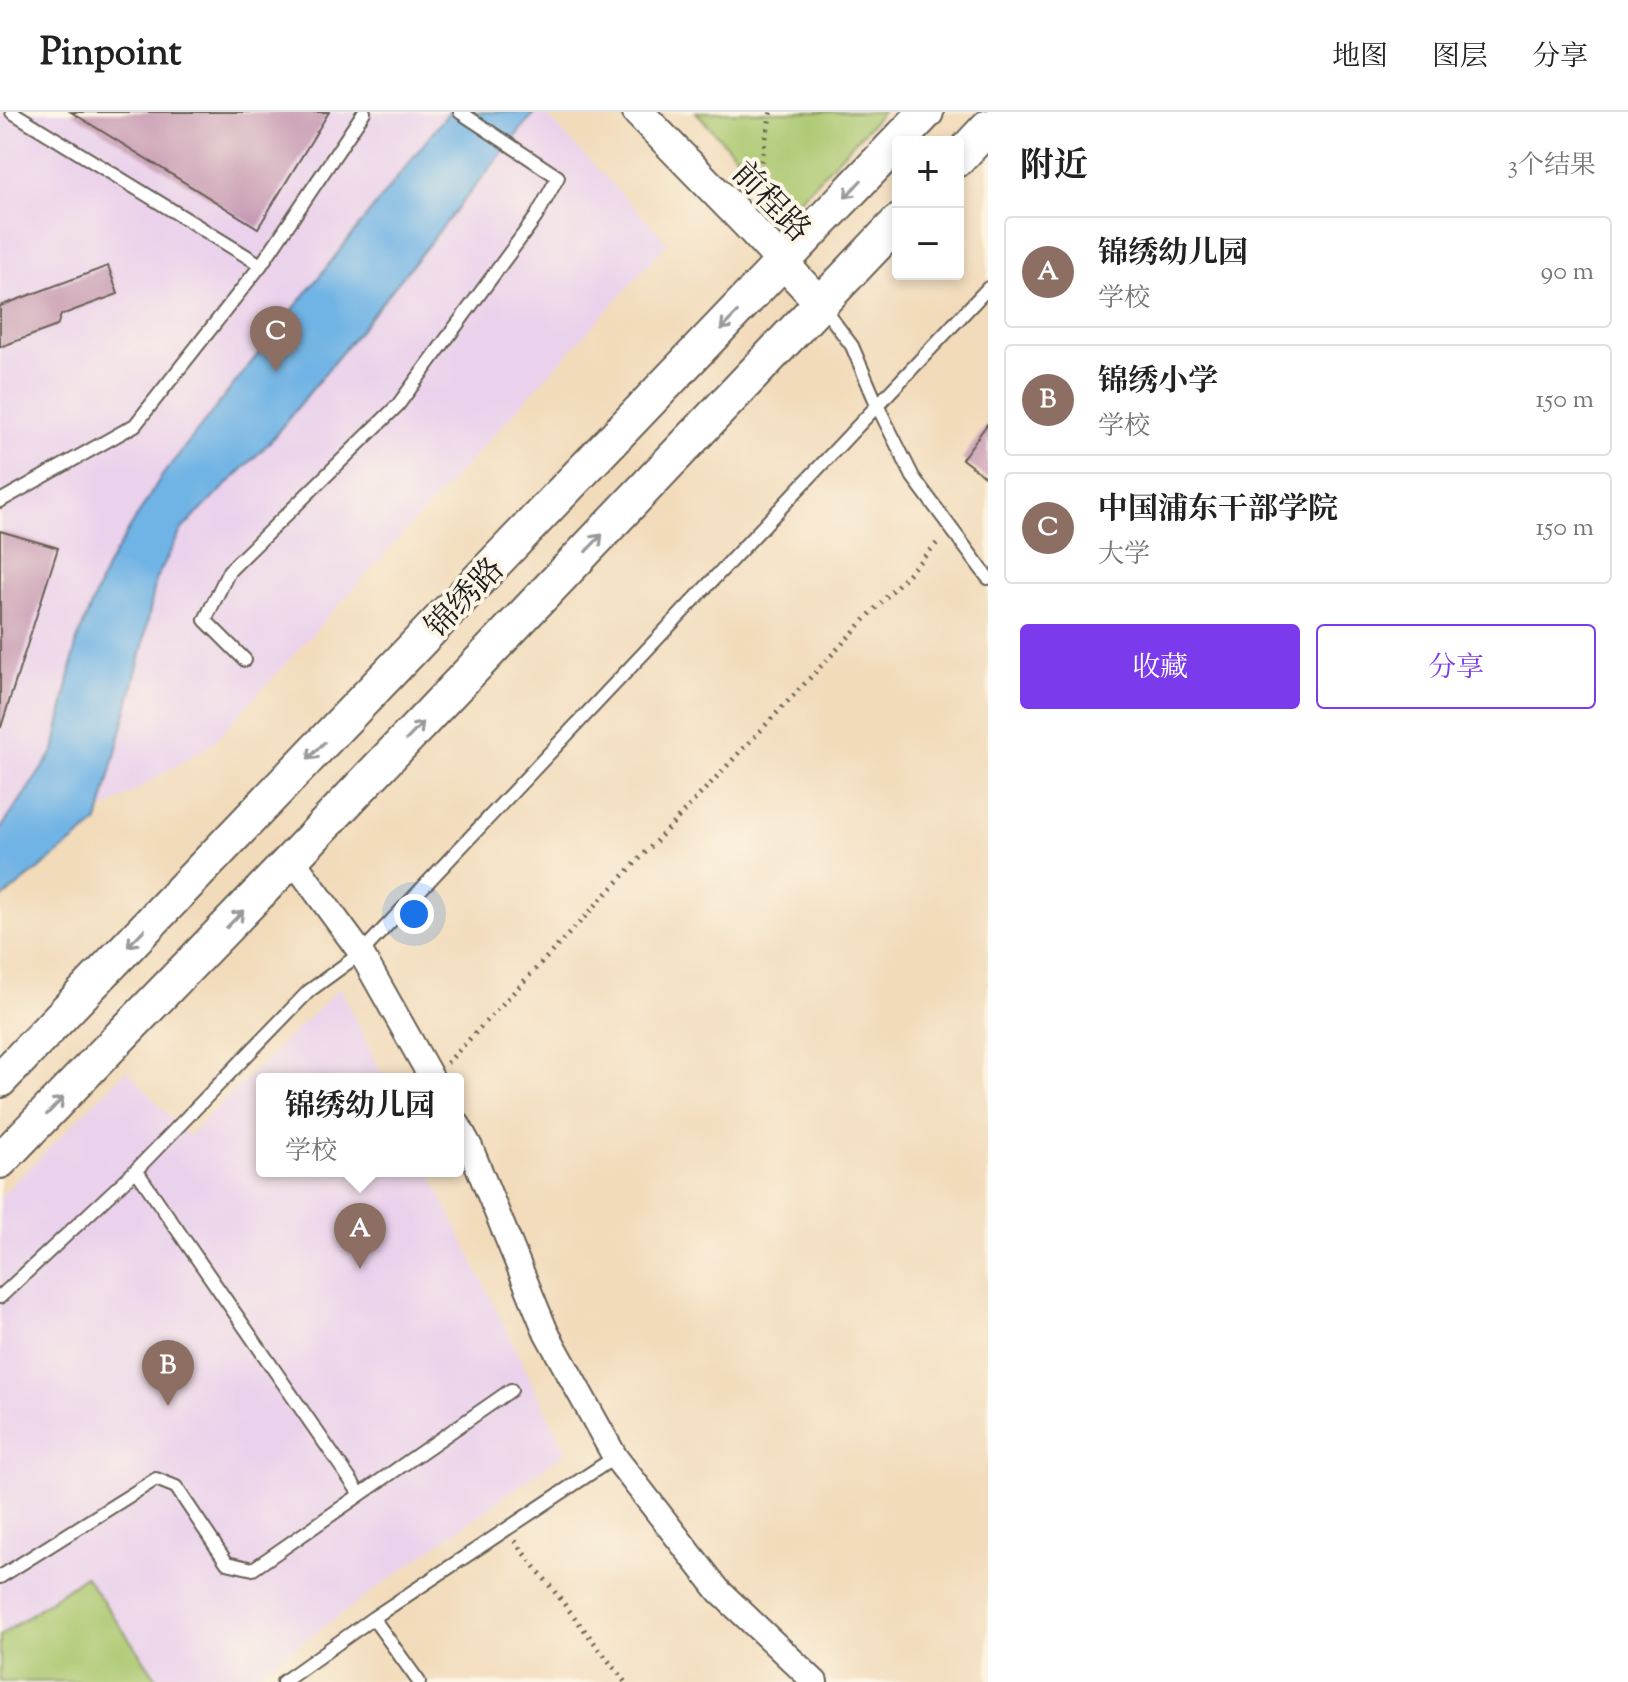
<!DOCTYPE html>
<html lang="zh">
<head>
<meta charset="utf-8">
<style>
  :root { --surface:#fff; --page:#f6f6f6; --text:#222; --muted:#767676; --line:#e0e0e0; --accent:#7c3aed }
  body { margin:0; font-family:"Sorts Mill Goudy","Noto Serif SC",serif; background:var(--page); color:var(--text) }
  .controls { position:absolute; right:24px; top:24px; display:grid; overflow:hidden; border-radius:8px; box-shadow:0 4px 12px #0003 }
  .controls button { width:72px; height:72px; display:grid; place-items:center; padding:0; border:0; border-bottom:2px solid var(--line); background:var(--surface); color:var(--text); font:40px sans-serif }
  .you { position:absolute; left:414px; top:802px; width:28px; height:28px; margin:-20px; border:6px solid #fff; border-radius:50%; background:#1a73e8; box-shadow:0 0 0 12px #1a73e833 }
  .badge { display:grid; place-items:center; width:52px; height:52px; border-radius:50%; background:var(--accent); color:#fff; font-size:26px; font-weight:700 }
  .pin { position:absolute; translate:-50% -66px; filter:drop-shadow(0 2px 4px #0008) }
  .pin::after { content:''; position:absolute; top:42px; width:28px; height:24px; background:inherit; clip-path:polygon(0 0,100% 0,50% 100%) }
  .popup { position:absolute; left:256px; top:961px; width:208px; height:104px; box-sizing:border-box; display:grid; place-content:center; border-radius:8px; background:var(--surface); filter:drop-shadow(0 2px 6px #0005); font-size:26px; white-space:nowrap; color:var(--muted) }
  .popup b { font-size:30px; color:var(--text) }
  .popup::after { content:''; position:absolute; left:50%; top:100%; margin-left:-16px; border:16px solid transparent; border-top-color:var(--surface) }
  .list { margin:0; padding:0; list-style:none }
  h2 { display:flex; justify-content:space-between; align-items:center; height:104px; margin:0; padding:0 32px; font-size:34px }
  h2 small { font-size:26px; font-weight:400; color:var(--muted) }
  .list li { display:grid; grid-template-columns:52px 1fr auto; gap:24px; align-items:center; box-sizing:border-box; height:112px; margin:0 16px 16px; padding:0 16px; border:2px solid var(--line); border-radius:8px }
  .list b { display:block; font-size:30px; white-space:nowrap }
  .list p { margin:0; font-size:26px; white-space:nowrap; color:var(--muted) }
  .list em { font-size:26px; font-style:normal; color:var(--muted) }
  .actions { display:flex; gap:16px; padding:24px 32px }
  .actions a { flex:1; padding:18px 0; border:2px solid var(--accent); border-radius:8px; text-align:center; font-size:28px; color:var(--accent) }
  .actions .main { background:var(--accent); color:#fff }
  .map { position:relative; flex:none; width:988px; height:1570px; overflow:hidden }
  header { display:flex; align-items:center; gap:48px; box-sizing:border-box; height:112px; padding:0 40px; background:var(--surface); border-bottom:2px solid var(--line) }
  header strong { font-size:38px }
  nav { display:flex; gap:44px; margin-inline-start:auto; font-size:28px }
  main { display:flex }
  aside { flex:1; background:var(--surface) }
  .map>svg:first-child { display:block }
  .built { fill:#ead1ec }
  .green { fill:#aac76e; stroke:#637245; stroke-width:2 }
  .water { fill:#70b3e5; stroke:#466880; stroke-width:2 }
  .building { fill:#c699b2 }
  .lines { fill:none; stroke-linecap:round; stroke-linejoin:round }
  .service-casing { stroke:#675f54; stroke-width:16 }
  .minor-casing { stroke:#675f54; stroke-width:28 }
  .tertiary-casing { stroke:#675f54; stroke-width:34 }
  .secondary-casing { stroke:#675f54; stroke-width:38 }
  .path { stroke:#675f54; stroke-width:5; stroke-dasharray:2 6; stroke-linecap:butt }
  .service { stroke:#fff; stroke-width:12 }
  .minor { stroke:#fff; stroke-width:24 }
  .tertiary { stroke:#fff; stroke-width:30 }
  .secondary { stroke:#fff; stroke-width:34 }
  .oneway { stroke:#999 }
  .labels { text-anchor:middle; stroke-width:8; stroke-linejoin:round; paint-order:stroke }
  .street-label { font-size:32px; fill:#1c1c1c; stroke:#fcf5e5 }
</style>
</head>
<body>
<header>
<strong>Pinpoint</strong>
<nav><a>地图</a><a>图层</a><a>分享</a></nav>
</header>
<main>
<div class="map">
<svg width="988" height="1570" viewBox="0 0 988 1570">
  <rect width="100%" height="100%" fill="#fcf5e5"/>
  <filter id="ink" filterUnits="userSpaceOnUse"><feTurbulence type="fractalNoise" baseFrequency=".0125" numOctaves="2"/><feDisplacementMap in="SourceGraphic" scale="16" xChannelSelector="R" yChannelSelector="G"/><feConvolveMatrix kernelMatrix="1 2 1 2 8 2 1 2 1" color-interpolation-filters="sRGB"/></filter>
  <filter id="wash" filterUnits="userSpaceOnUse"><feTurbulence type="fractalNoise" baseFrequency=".006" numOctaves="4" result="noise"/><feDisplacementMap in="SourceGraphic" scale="32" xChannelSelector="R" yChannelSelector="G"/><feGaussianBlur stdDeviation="1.8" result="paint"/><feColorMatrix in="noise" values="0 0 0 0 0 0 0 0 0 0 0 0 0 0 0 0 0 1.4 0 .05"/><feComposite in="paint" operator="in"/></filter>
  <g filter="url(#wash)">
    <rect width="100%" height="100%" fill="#f2dbbb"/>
    <!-- built -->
    <path class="built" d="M0,0H543L668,131L212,632L0,761Z
      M340,875L384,967H262V1059H429L566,1340L247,1570H0V1085L127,958L188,1024Z"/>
    <!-- green -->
    <path class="green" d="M696,0H883L787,100Z
      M85,1464L159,1569L0,1570V1524Z"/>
    <!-- water -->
    <path class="water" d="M449,0H535L268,332L182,417L156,467L142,538L98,710L0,788V718L54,639L77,528L107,454L161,365Z"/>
    <g id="blocks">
      <!-- building -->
      <path class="building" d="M71,0H329L258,116Z
        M108,154L118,182L61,203L57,214L0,235V194Z
        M988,311V367L962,347Z
        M0,419L58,436L1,615H0Z"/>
    </g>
  </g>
  <g filter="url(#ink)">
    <use href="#blocks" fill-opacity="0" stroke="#675f54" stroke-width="2"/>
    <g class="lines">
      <defs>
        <path id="service" d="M261,153L364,0
          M823,195L852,234L878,295L913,365L988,466
          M0,389L135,313L261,153L12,0
          M245,548L205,508L229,459L398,293L536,105L558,65L460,0
          M136,1058L360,1382
          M0,1185L136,1058L309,879L361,841L988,176
          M0,1465L156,1367L176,1375L227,1451L253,1457L511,1278
          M373,1506L419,1570
          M283,1570L373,1506L615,1345"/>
        <path id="minor" d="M292,747L361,841L432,967
          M458,1013L470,1035L546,1220L615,1345L719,1479L815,1570"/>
        <path id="tertiary" d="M638,0L748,113L821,192"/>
        <path id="secondary" d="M958,47L988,15
          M0,968L926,0
          M0,1049L292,747L898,110"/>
      </defs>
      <!-- service casing -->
      <use href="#service" class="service-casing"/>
      <!-- minor casing -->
      <use href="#minor" class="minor-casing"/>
      <!-- tertiary casing -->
      <use href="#tertiary" class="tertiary-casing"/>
      <!-- secondary casing -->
      <use href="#secondary" class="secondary-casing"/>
      <!-- path -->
      <path class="path" d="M755,81L771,0
        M447,951L939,429
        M515,1429L625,1570"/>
      <!-- service -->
      <use href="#service" class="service"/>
      <!-- minor -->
      <use href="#minor" class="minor"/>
      <!-- tertiary -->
      <use href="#tertiary" class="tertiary"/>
      <!-- secondary -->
      <use href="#secondary" class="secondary"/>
    </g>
    <!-- one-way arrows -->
    <defs><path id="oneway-shaft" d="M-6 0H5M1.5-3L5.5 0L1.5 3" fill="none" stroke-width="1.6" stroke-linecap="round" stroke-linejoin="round" transform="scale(2)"/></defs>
    <g class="oneway">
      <use href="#oneway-shaft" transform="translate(853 77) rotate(133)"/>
      <use href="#oneway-shaft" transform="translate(729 209) rotate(134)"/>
      <use href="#oneway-shaft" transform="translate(594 431) rotate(-46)"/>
      <use href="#oneway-shaft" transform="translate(415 619) rotate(-46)"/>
      <use href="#oneway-shaft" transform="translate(316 639) rotate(134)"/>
      <use href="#oneway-shaft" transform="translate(235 807) rotate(-46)"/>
      <use href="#oneway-shaft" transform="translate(136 826) rotate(134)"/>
      <use href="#oneway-shaft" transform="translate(55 994) rotate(-46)"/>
    </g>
  </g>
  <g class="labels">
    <!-- street labels -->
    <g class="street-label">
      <text transform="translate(772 89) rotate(46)" y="11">前程路</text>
      <text transform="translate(464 485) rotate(-46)" y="11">锦绣路</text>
    </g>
  </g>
</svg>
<div class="controls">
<button>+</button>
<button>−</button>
</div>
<div class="you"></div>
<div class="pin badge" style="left:360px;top:1157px;background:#8d6e63">A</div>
<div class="popup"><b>锦绣幼儿园</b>学校</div>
<div class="pin badge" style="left:168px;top:1294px;background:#8d6e63">B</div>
<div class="pin badge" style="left:276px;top:260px;background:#8d6e63">C</div>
</div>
<aside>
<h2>附近<small>3个结果</small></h2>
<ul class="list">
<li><span class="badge" style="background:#8d6e63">A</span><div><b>锦绣幼儿园</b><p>学校</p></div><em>90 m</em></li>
<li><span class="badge" style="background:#8d6e63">B</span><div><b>锦绣小学</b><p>学校</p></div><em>150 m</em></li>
<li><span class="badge" style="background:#8d6e63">C</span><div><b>中国浦东干部学院</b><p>大学</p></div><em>150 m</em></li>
</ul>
<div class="actions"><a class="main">收藏</a><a>分享</a></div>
</aside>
</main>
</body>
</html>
